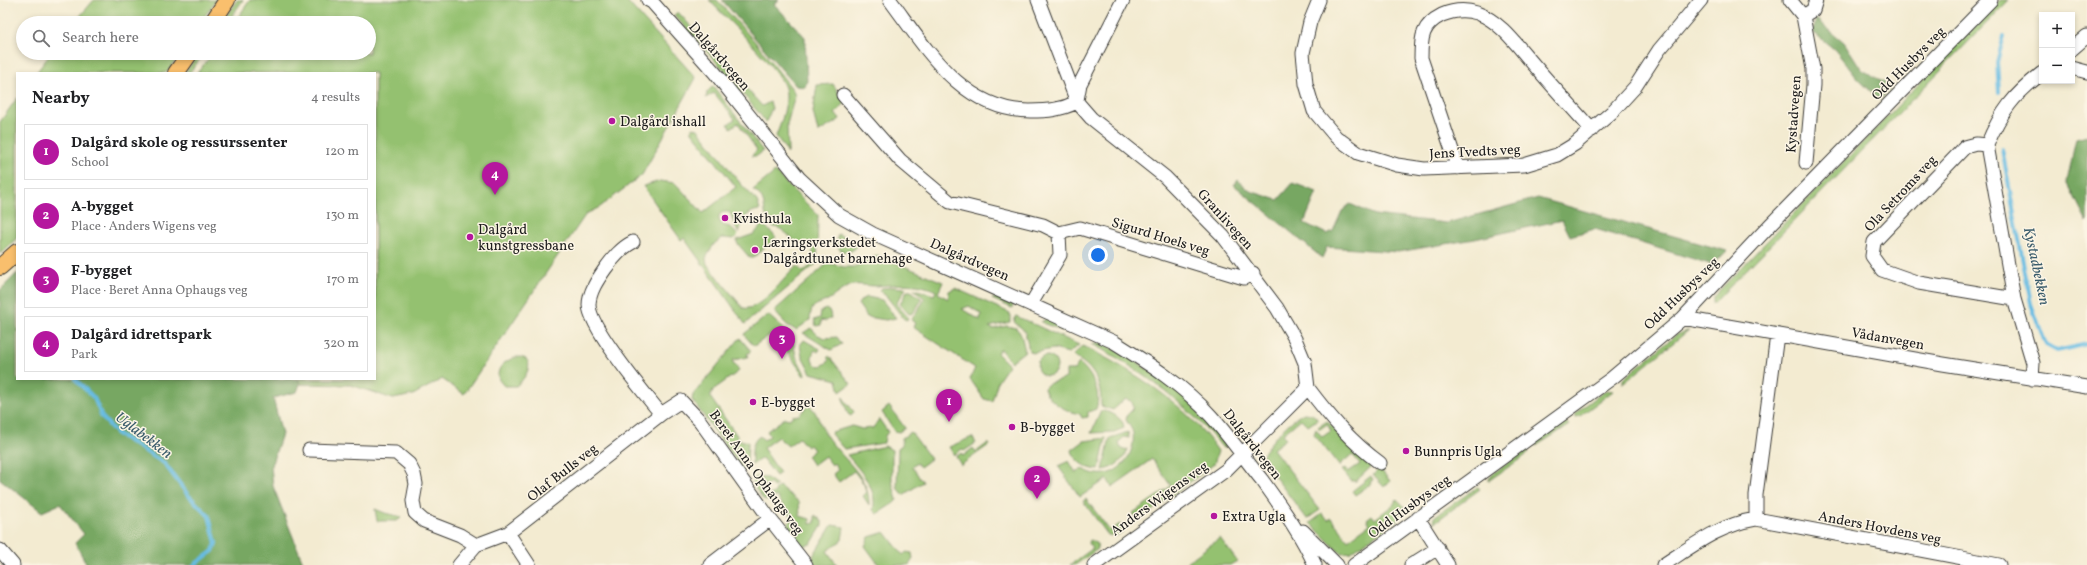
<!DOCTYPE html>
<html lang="en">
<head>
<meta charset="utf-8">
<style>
  :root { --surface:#fff; --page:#f6f6f6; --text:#202124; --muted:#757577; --line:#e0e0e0; --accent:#b5179e }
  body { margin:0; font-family:Vollkorn,serif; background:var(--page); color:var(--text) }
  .controls { position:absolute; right:12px; top:12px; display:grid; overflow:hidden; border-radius:0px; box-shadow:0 2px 6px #0003 }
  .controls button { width:36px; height:36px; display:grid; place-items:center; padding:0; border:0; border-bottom:1px solid var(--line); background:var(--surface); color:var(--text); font:20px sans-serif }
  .you { position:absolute; left:1098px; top:255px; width:14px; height:14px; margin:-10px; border:3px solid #fff; border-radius:50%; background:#1a73e8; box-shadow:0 0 0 6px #1a73e833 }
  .badge { display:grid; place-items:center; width:26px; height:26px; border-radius:50%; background:var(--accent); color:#fff; font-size:13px; font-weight:700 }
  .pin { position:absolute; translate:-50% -33px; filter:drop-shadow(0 1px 2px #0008) }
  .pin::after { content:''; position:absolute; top:21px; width:14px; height:12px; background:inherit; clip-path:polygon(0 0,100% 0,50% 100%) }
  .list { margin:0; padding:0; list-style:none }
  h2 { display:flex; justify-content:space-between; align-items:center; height:52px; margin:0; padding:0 16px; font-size:17px }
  h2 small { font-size:13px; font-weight:400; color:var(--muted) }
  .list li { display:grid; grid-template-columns:26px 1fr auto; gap:12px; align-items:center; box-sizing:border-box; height:56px; margin:0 8px 8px; padding:0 8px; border:1px solid var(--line); border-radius:0px }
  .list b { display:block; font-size:15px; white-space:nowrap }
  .list p { margin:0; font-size:13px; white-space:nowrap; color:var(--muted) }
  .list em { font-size:13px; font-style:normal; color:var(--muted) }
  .icon { flex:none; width:22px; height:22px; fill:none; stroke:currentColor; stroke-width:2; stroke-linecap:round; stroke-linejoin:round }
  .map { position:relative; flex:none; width:2087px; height:565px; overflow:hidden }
  .search { position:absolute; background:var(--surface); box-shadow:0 2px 6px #0003; left:16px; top:16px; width:360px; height:44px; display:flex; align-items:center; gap:10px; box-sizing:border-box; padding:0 14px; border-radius:22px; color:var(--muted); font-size:15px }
  .panel { position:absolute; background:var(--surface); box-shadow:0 2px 6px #0003; left:16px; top:72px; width:360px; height:308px; border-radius:0px }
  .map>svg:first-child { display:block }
  .green { fill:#94c16f; stroke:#586e46; fill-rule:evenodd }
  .forest { fill:#77a762; stroke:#4a623f }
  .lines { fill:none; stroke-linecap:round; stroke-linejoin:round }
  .stream { stroke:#66bce3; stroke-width:4 }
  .minor-casing { stroke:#3c3b37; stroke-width:15 }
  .major-casing { stroke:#3c3b37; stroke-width:18 }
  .minor { stroke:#fff; stroke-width:13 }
  .major { stroke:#f9bf6d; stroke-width:16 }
  .poi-dot { fill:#b5179e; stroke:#fcf5e5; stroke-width:1.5 }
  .labels { text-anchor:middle; stroke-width:3; stroke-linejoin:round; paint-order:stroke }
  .street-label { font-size:14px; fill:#1c1c1c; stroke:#fcf5e5 }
  .poi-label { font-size:14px; fill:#1c1c1c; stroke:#fcf5e5; text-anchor:start }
  .water-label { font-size:15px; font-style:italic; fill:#3a5c6c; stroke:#fcf5e5 }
</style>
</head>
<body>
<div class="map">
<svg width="2087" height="565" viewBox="0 0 2087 565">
  <rect width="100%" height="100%" fill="#fcf5e5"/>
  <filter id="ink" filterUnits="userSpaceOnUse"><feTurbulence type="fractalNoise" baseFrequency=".025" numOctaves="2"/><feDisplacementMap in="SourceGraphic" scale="8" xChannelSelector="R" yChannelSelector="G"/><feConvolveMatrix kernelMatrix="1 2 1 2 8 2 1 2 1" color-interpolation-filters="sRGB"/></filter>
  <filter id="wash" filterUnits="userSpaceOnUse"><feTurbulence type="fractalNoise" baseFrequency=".012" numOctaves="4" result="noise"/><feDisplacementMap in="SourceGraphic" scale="16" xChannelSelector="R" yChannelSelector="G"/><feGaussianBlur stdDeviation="0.9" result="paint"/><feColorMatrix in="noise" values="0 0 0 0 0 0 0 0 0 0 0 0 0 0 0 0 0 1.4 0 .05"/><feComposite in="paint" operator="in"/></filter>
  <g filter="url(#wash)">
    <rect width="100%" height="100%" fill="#f3ebd1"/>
    <!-- green -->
    <path class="green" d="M94,0H216L200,23H74Z
      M237,0H243L227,23H221Z
      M250,0H626L696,78L642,175L600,207L586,214L464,394L442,379L413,395L393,399L351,385L300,384L298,379H375V73H197L213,53H369V23H234Z
      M709,0H717L758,45L793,90L795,96L787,124L788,153L776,136C781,123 789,102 785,88C780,70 725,17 709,0Z
      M2000,0H2009L1713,304V297Z
      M678,12L762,106L770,102L772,108L766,122L720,66L674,15Z
      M51,53H181L166,73H36Z
      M199,53H205L189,73H185Z
      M833,84L845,103L835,114L840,118L839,120L819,132H818L813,112L817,85Z
      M713,86L763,151L757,156H751L757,150L738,123L731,128L728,124L735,119L714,93L706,98L707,92Z
      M17,98V238L0,254V122Z
      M692,127L698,129L740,183L757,201L760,210C746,211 742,221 739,233C732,224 734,218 729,212H723L719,215V220L722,225L730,227L738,235L734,239L722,238L714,244L706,258L707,264L743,308C760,312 785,276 797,266L803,272L814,263L812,243L799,244C793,240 788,234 782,230C779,227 774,228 771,225C760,214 770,200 753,190L775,172L818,215L817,263L745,324L684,238L681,240L643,186L660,181L675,183L703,213L736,187L692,132Z
      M763,224L776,237L753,258H750L737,243V240L754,234Z
      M838,234L858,245C853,252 847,253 840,250L836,243Z
      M877,255L943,282L938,293L948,299L949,291L955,288L1010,313V322L989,327L993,329L1007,326L1016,328L1021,334L1025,351L1011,362L1000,349L997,353L1009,365L998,381L992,401L984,399L970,379L975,368L913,327L915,323L911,320L925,299L914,289L934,295L936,291C916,281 896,285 875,286C866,286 858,283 850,286C840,290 834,297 826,301C815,306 811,304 810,320L796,330L787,325L774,311L828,263L844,267H854ZM969,306L981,314L980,320L962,309Z
      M893,287L906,288L896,304L908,317L907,320L904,319L887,297L879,290L882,288Z
      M907,291H911L921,298V301L913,313L909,314L900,304Z
      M999,296L1014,303L1012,308L992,299Z
      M867,297L882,300L896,318L886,320L867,317L858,304L862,299Z
      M826,309L830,312L831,318L826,321L821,320V325L816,326L814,320L820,318L821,311Z
      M768,315L792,336L796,356L805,374L804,376L774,332L754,346L745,336L744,334Z
      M1016,316L1079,345L1069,353L1053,349L1032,353L1029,351L1025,331L1014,322Z
      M1048,318L1062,324L1065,332L1041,322Z
      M811,328L818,335L825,338L837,337L842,344L831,350L803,333Z
      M1689,330L1624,383L1623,384V379L1676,335Z
      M740,338L751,351L747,354L748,357L733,360V363L736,365L739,371L713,390L710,397L740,440L748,442L747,469L744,471L692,400L693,395Z
      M804,340L820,349L818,352L815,350C806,362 819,373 829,360L827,358L829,356L851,384L840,392L837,380L811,373L802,356L800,345Z
      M1100,342C1135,359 1177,386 1203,415C1211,424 1219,434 1226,444V447L1223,448C1186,403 1143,371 1092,344Z
      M1083,346C1133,371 1186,403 1218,451L1214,464L1138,521L1133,513L1171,486L1152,459L1112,487L1107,479L1080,497L1058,466L1069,461L1076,473L1082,469C1087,471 1092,474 1097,474C1119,477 1136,454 1133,433C1132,428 1128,424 1126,420L1127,415L1133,409C1134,403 1131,400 1125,399L1113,410L1101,406C1101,390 1099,377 1086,365C1082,361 1077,359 1073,355Z
      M1037 366a10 10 0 1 1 20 0a10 10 0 1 1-20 0Z
      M516,357C538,356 527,378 516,386H504L499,380C495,368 505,361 516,357Z
      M1079,363C1092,373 1102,393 1096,409L1088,412V417L1082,418L1080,414C1067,412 1048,402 1044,388L1048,384L1066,378V370H1074Z
      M1606,390L1613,391L1580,416L1576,417L1575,414L1578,411Z
      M842,396L854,412L851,416L848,414Z
      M809,405C818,412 820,426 826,435C840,458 870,475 869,505L863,496L866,493L864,484L854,471L839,482L833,474L838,470L834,463L832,465L825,456L813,465L807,456L814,450L810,445L807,447L799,438L788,446L778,437L763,448L780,473L776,476L762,458L752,465C752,454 750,442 760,436L764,440L770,436L767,431L785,418L790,419L792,416L799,415Z
      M889,406L905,428L899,432L894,431L882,412Z
      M1101,411C1110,411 1118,416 1123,423L1124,428L1114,432L1091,433Z
      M1304,413L1312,414L1318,419L1308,426L1301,419L1283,434L1286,439L1273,449L1320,510L1307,519L1262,460C1262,448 1292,418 1304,413Z
      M879,419L888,432L885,436L884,443L844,449L831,434L832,432L852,426L862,429L873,428Z
      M1327,421L1372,466L1356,481H1351L1342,470L1345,468L1348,472L1360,464L1353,455L1341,463L1340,467L1314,434L1316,429L1322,437L1331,431L1327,424L1320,429L1318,427Z
      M1566,422L1569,425L1536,446L1537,442Z
      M911,432L931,459L920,467L917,463L912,467L923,482L903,495L897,488L898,448L902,445V438Z
      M1128,432L1129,438L1124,437L1119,442L1120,447L1124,450L1128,449C1124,460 1115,468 1103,470L1110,438Z
      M972,437L976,443L964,451L962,449L954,455L949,447Z
      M1106,438L1099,470C1087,469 1074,462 1072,450L1084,441Z
      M988,443L989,445L961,465L956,457L961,453L963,456L973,448L976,452Z
      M885,446L892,450V481L897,500L894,503L877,514L873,510C879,490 859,469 847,455Z
      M1527,451L1529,453L1488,481L1492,474L1524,452Z
      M1378,470H1381L1390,481L1384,487L1373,475Z
      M1371,476L1373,480L1370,482L1371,484L1355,495L1352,491Z
      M756,477L767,478L777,485L773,487L770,483L763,487L769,496L776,491L775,490L779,486L799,502L800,516L810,519V524L815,523V515L822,521V526L811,544L802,546L794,539L786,526L793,518L776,496L767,501L763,499L752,484Z
      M1478,487L1480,489L1434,523L1435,516Z
      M1086,499L1110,531L1120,524L1123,531L1116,536L1108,535L1083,501Z
      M1397,499L1405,507L1397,517L1399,519L1351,552L1342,553L1337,550L1310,523L1322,514L1328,520L1331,518L1348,540L1370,524L1367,519L1372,515L1375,519L1393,505Z
      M375,509L385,513L402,517L397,521H377Z
      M832,525L844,527L842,540L827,551L837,565H813V556Z
      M885,532L903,555L906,552L912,553L913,559L909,565H879L865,546L869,537Z
      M1220,538L1237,561L1230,565H1183Z
      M1090,540L1097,544L1098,549L1075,565H1070L1092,549L1089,543Z"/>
    <!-- forest -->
    <path class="forest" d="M722,0H779L774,4L805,37L807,81L805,87L796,86Z
      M1816,19L1844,42L1862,70L1893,86L1880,100L1857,78L1835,50L1813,32Z
      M2087,135V222L2067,182L2076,138Z
      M1238,180L1250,191L1278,200L1293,183L1317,192L1304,223L1327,234L1333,231L1342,211L1350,204L1375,215L1447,223L1538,198L1727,251L1713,265L1595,229L1570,236L1562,220L1475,239L1398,252L1327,247L1322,258L1234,185Z
      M17,273V379H298L300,384L297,392L273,398L282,434L271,466L273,486L304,565H87L75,543L84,534L60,504L42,512L0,479V290Z"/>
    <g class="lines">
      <!-- stream -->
      <path class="stream" d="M1999,92L1997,62L2004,36
        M2002,149L2031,304L2046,345L2057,351L2087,344
        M75,379L94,398L102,417L116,433L164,463L188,495L209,516L216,543L213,551L194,565"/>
    </g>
  </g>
  <g filter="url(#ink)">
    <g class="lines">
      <defs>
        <path id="minor" d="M648,0L652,2L715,73L799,178L839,215L873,234L1114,342C1148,363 1184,386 1211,416C1229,436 1245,459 1262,480C1282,508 1301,534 1315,565
          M890,0C926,48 962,111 1030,111C1047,111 1061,110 1077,102
          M1038,0L1077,102L1091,118L1165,177L1223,236L1277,308L1295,339L1305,363L1308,388L1226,470L1094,565
          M1319,0L1310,22L1303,53L1306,84L1314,111L1336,137L1358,153L1397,165L1424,169L1524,165L1557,155L1575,144L1612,112L1635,87L1659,50L1701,0
          M1790,0L1803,16L1813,69V85L1806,163
          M1803,16L1813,10L1816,0
          M2072,49L2087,36
          M2072,68L2087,72
          M843,95L900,160L950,202L1043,225L1059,233L1060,255L1031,304
          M1077,100L1080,84L1123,0
          M1987,145L1976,144L1965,147L1874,242L1872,256L1882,270L1919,283L2014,299
          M1458,168L1421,58C1421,37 1422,25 1442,15C1454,10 1465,9 1477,13C1502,22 1518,47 1535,66C1554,88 1573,109 1592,130
          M1059,233L1080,228L1244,278L1253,273
          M633,242C621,248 613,258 605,269C598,279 589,292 589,305C589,327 645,394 661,414
          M1683,318L1943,364L2087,387
          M2032,379L2033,363L2014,299L1987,145C2001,111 2014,95 2042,73
          M1308,388C1329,416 1351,442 1380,463
          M309,450L396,453L409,464L414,474L416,484L413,501L415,513L424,521L460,535L476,545
          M1418,518L1448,565
          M1756,519V495L1777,335
          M1303,531L1337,565
          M508,533L529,565
          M0,550L13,565
          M459,565L476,545L508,533L661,414L681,401L700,421L770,519L806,565
          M710,565L770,519
          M1354,565L1612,378L1683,318L1772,223L1991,0
          M1411,565L1438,548
          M1663,565C1694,545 1719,525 1756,519L1999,565"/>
        <path id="major" d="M212,23L227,0
          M176,73L190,53
          M0,267L17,252"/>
      </defs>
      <!-- minor casing -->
      <use href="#minor" class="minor-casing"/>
      <!-- major casing -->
      <use href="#major" class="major-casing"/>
      <!-- minor -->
      <use href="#minor" class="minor"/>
      <!-- major -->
      <use href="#major" class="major"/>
    </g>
  </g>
  <!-- markers -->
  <g class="poi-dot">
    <circle cx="612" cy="121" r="4"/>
    <circle cx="725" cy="218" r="4"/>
    <circle cx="470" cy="237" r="4"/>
    <circle cx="755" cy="250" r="4"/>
    <circle cx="753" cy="402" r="4"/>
    <circle cx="1012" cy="427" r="4"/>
    <circle cx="1406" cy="451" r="4"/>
    <circle cx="1214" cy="516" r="4"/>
  </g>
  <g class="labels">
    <!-- street labels -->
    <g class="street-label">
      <text transform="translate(720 56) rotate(49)" y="5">Dalgårdvegen</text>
      <text transform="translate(1908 63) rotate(-45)" y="5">Odd Husbys veg</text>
      <text transform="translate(1793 114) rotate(-86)" y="5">Kystadvegen</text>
      <text transform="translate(1475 151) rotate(-3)" y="5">Jens Tvedts veg</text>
      <text transform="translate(1900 193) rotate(-47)" y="5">Ola Setroms veg</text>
      <text transform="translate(1226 219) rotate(48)" y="5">Granlivegen</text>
      <text transform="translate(1161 236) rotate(17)" y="5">Sigurd Hoels veg</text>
      <text transform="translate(970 259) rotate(24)" y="5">Dalgårdvegen</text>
      <text transform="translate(1681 293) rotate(-44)" y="5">Odd Husbys veg</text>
      <text transform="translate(1888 338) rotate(10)" y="5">Vådanvegen</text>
      <text transform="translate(1253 444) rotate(52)" y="5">Dalgårdvegen</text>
      <text transform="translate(562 472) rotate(-38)" y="5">Olaf Bulls veg</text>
      <text transform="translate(757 472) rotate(54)" y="5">Beret Anna Ophaugs veg</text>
      <text transform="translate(1159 498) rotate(-36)" y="5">Anders Wigens veg</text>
      <text transform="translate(1409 506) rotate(-36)" y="5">Odd Husbys veg</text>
      <text transform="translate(1880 527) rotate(11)" y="5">Anders Hovdens veg</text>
    </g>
    <!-- poi labels -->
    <g class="poi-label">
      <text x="620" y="126">Dalgård ishall</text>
      <text x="733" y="223">Kvisthula</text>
      <text x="478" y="234">Dalgård<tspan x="478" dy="16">kunstgressbane</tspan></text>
      <text x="763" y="247">Læringsverkstedet<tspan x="763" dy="16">Dalgårdtunet barnehage</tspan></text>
      <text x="761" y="407">E-bygget</text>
      <text x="1020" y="432">B-bygget</text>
      <text x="1414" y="456">Bunnpris Ugla</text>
      <text x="1222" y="521">Extra Ugla</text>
    </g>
    <!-- water labels -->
    <g class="water-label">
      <text transform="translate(2037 266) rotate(78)" y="5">Kystadbekken</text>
      <text transform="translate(144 435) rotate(37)" y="5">Uglabekken</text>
    </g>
  </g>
</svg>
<div class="controls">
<button>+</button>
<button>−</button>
</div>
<div class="you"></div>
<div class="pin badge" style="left:949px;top:422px">1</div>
<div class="pin badge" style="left:1037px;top:499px">2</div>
<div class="pin badge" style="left:782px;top:359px">3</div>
<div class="pin badge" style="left:495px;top:195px">4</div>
<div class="search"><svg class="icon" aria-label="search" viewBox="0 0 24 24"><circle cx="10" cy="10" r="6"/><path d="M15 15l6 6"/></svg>Search here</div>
<section class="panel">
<h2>Nearby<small>4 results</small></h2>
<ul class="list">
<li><span class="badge">1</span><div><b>Dalgård skole og ressurssenter</b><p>School</p></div><em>120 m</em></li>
<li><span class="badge">2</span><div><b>A-bygget</b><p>Place · Anders Wigens veg</p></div><em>130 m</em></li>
<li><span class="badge">3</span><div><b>F-bygget</b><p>Place · Beret Anna Ophaugs veg</p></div><em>170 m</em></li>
<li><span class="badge">4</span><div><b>Dalgård idrettspark</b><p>Park</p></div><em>320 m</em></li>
</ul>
</section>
</div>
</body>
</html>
